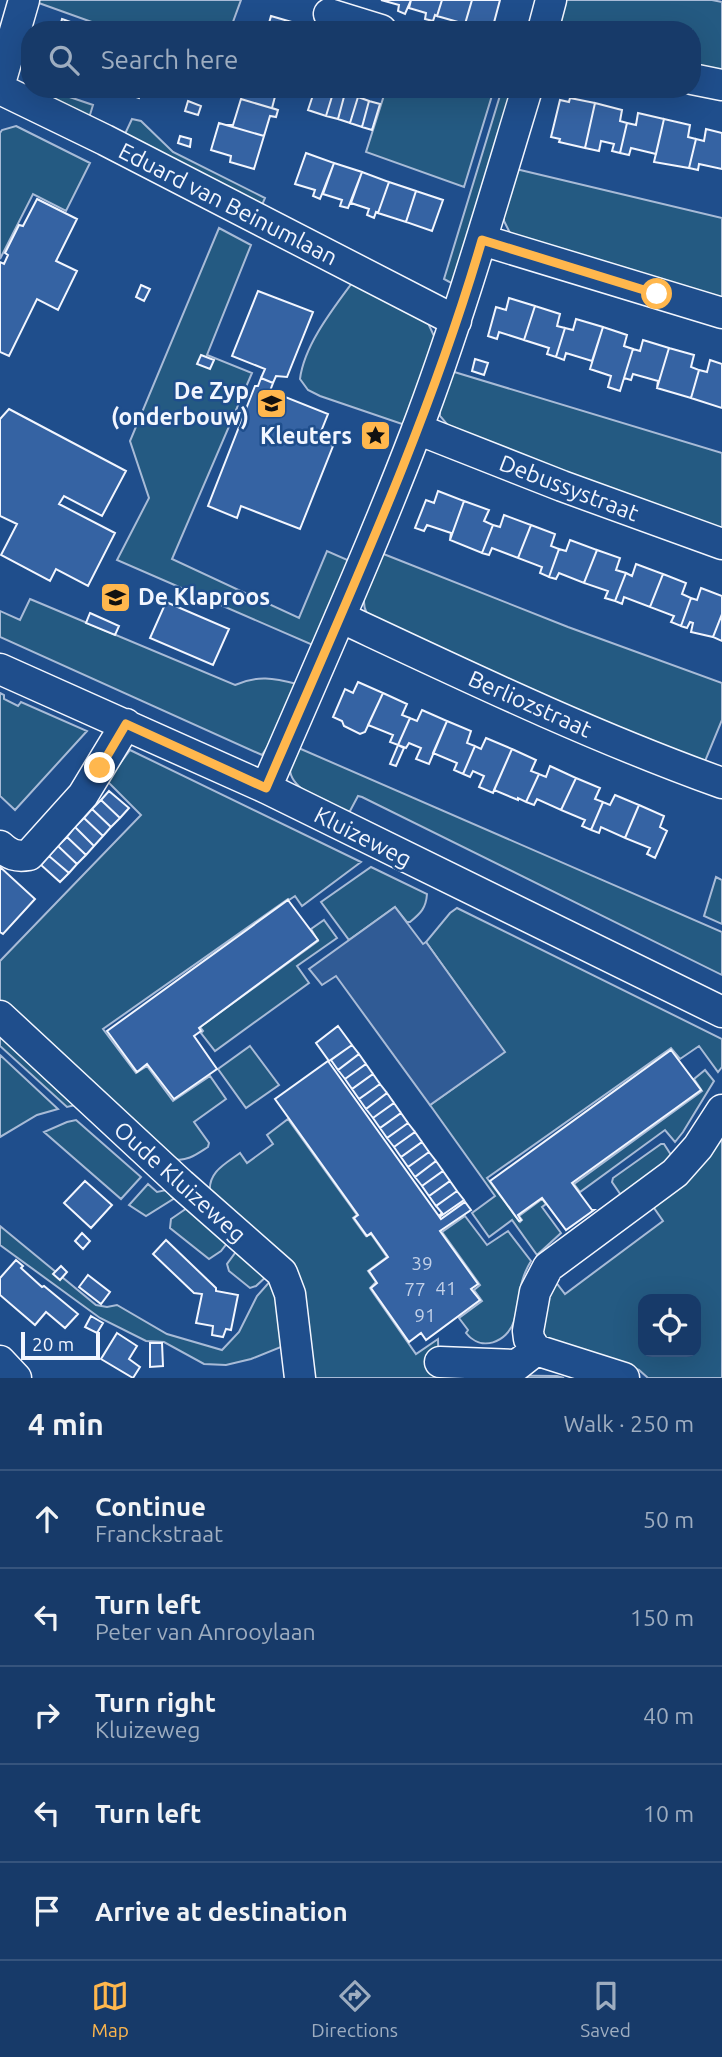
<!DOCTYPE html>
<html lang="en">
<head>
<meta charset="utf-8">
<style>
  :root { --surface:#173a69; --page:#20416f; --text:#f1f3f6; --muted:#9eadc0; --line:#36547d; --accent:#ffb74d }
  body { margin:0; font-family:Ubuntu,sans-serif; background:var(--page); color:var(--text) }
  .controls { position:absolute; right:21px; bottom:21px; display:grid; overflow:hidden; border-radius:14px; box-shadow:0 7px 28px #0002 }
  .controls button { width:63px; height:63px; display:grid; place-items:center; padding:0; border:0; border-bottom:2px solid var(--line); background:var(--surface); color:var(--text); font:35px sans-serif }
  .scale { position:absolute; left:21px; bottom:18px; width:79px; box-sizing:border-box; padding-left:7px; border:4px solid #f2f6ff; border-top:0; font-size:19px; line-height:24px; white-space:nowrap; color:#f2f6ff; -webkit-text-stroke:5px #1f4e8c; paint-order:stroke }
  .stop { position:absolute; width:21px; height:21px; margin:-16px; border:5px solid #ffb74d; border-radius:50%; background:#fff }
  .stop.end { background:#ffb74d; border-color:#fff; box-shadow:0 2px 7px #0008 }
  .list { margin:0; padding:0; list-style:none }
  h2 { display:flex; justify-content:space-between; align-items:center; height:91px; margin:0; padding:0 28px; font-size:30px }
  h2 small { font-size:23px; font-weight:400; color:var(--muted) }
  .list li { display:grid; grid-template-columns:46px 1fr auto; gap:21px; align-items:center; box-sizing:border-box; height:98px; padding:0 28px; border-top:2px solid var(--line) }
  .list b { display:block; font-size:26px; white-space:nowrap }
  .list p { margin:0; font-size:23px; white-space:nowrap; color:var(--muted) }
  .list em { font-size:23px; font-style:normal; color:var(--muted) }
  .icon { flex:none; width:38px; height:38px; fill:none; stroke:currentColor; stroke-width:2; stroke-linecap:round; stroke-linejoin:round }
  .map { position:relative; flex:none; width:722px; height:1378px; overflow:hidden }
  .search { position:absolute; background:var(--surface); box-shadow:0 7px 28px #0002; left:21px; right:21px; top:21px; height:77px; display:flex; align-items:center; gap:18px; box-sizing:border-box; padding:0 24px; border-radius:28px; color:var(--muted); font-size:26px }
  .sheet { height:581px; background:var(--surface) }
  nav { display:flex; justify-content:space-around; align-items:center; box-sizing:border-box; height:98px; border-top:2px solid var(--line); background:var(--surface); font-size:19px; color:var(--muted) }
  nav a { display:grid; justify-items:center; gap:4px }
  nav .on { color:var(--accent) }
  .map>svg:first-child { display:block }
  .green { fill:#245a82; stroke:#a8bbd7; stroke-width:2; fill-rule:evenodd }
  .parking { fill:#305b95; stroke:#a8bbd7; stroke-width:2 }
  .building { fill:#3563a3; stroke:#f2f6ff; stroke-width:2 }
  .lines { fill:none; stroke-linecap:round; stroke-linejoin:round }
  .minor-casing { stroke:#f2f6ff; stroke-width:33 }
  .minor { stroke:#1f4e8c; stroke-width:30 }
  .route { stroke:#ffb74d; stroke-width:9 }
  .labels { text-anchor:middle; stroke-width:5; stroke-linejoin:round; paint-order:stroke }
  .number-label { font-size:19px; fill:#c3d1e8 }
  .street-label { font-size:23px; fill:#f2f6ff; stroke:#1f4e8c }
  .poi-label { font-size:23px; font-weight:bold; fill:#f2f6ff; stroke:#1f4e8c; text-anchor:end }
</style>
</head>
<body>
<div class="map">
<svg width="722" height="1378" viewBox="0 0 722 1378">
  <rect width="100%" height="100%" fill="#1f4e8c"/>
  <!-- green -->
  <path class="green" d="M36,0H241L230,30H114L36,2Z
    M563,0H712L722,2V73L692,67V30H565L559,16Z
    M33,89H46L93,105L89,118Z
    M386,89H494L464,187L366,152Z
    M502,89H511L512,91L455,285L444,279Z
    M132,119L141,121L173,152L265,198L262,205L124,136Z
    M16,126L90,163L66,211L33,194L0,259V133L2,130Z
    M516,169L722,218V302L511,235L504,221V212Z
    M219,228L251,245L207,355L252,373L172,559L299,618L327,551L352,562L315,646L117,560L149,498L130,441Z
    M352,283L428,323L434,336L435,345L405,425L320,396L308,390L300,379C304,346 332,310 352,283Z
    M451,371L722,453V534L452,430L440,416V403Z
    M381,553L568,627L722,683V720L703,766L658,749L367,614C357,595 373,572 381,553Z
    M30,599L235,685C257,675 274,678 297,684L268,746L262,755L0,637V611L20,620Z
    M0,693L4,695V699L18,706L21,702L87,731L15,810L0,796Z
    M294,746L722,932V975L362,797L358,796L350,811L348,812C330,804 289,791 290,768C290,761 293,753 294,746Z
    M130,750L361,862L302,906L295,896L289,900L288,899L103,1029L136,1073L147,1066L173,1101L210,1076L226,1099L194,1122L209,1143L208,1147C197,1154 187,1162 174,1159L0,1002V961L141,815L107,781Z
    M371,867L427,894C426,908 421,913 410,922H407L395,907L349,940L321,902Z
    M716,877L722,880V924L704,916Z
    M457,908L722,1039V1067L718,1072L699,1046L680,1059L671,1048L487,1178L520,1222L522,1220L519,1216L542,1199L546,1204L542,1207L561,1233L537,1255L512,1220L489,1237L472,1213L495,1196L430,1105L504,1052L426,942L450,913Z
    M324,920L337,938L297,966L309,983L215,1051L201,1033L203,1031L200,1027L318,941L311,929Z
    M0,1030L80,1104L67,1107L0,1046Z
    M250,1046L279,1085L246,1108L218,1069Z
    M0,1055L58,1109L37,1115L0,1137Z
    M705,1070L714,1081L683,1132L675,1142L665,1130L580,1192L574,1184L702,1091L694,1079Z
    M288,1119L357,1215L353,1218L366,1236L371,1234L387,1257L368,1271L376,1282L370,1288L416,1354L438,1339L439,1375L557,1376L564,1378H311L301,1303L210,1192C208,1172 225,1164 240,1153L247,1163L273,1144L267,1135Z
    M76,1120L141,1177L121,1199L44,1132L67,1122Z
    M722,1132V1378H648L639,1370L548,1342L540,1330L542,1306L555,1281L565,1294L663,1221L652,1205ZM643,1299H696V1352H643Z
    M661,1144H664L673,1158L623,1198L612,1182L613,1178Z
    M148,1184L157,1192L171,1189L178,1196L146,1216L129,1205Z
    M190,1206L228,1242L221,1251L209,1259L170,1228L171,1219Z
    M465,1216L487,1245L508,1231L531,1261C517,1284 521,1299 514,1321C507,1343 481,1352 466,1333L468,1330L459,1318L482,1301L474,1290L480,1285L442,1232Z
    M0,1226L96,1305L107,1307L117,1305L167,1334L222,1350L239,1332L257,1296L273,1278L286,1345L251,1359L226,1365L204,1364L164,1342L146,1341L100,1318L0,1245Z
    M238,1249L269,1274L256,1286L250,1288L229,1271L227,1264Z"/>
  <!-- parking -->
  <path class="parking" d="M395,907L423,944L426,942L505,1052L430,1105L336,976L322,985L309,969Z"/>
  <!-- building -->
  <path class="building" d="M381,0H411L405,14L398,11L399,5Z
    M411,0H442L437,16L435,15L433,21L425,19L426,13L409,8Z
    M442,0H472L465,24L437,16Z
    M472,0H500L492,30L465,24Z
    M271,16L302,25L301,30H267Z
    M62,19L93,30H59Z
    M113,89H142L139,98Z
    M244,89H277L272,108L278,110L241,99Z
    M315,89L334,90L326,116L308,110Z
    M334,90L345,93L338,119L326,116Z
    M345,93L358,97L350,123L338,119Z
    M358,97L369,101L362,127L350,123Z
    M570,98L595,103L585,148L559,142L560,139L551,137L560,100L569,102Z
    M241,99L278,110L276,117L270,116L264,136L226,125H233Z
    M188,101L201,106L198,115L185,111Z
    M369,101L380,104L372,130L362,127Z
    M595,103L622,110L620,121L627,123L620,153L612,151L614,144L601,141L599,151L585,148Z
    M638,113L664,119L656,154L631,148L629,155L620,153L627,123L636,125Z
    M664,119L690,125L688,137L696,139L689,168L654,162Z
    M219,123L264,136L254,169L230,162L231,156L211,150Z
    M706,129L722,133V169L699,164L698,170L689,168L696,139L704,141Z
    M180,136L191,139L190,147L178,143Z
    M306,153L334,163L320,199L313,196L315,190L295,184Z
    M334,163L362,172L348,208L340,206L342,200L323,194Z
    M362,172L389,182L378,213L376,212L374,218L367,215L369,209L351,203Z
    M389,182L416,191L406,222L378,213Z
    M416,191L443,200L432,231L406,222Z
    M37,199L77,219L56,261L77,271L58,310L37,299L9,356L0,352V262L4,264L8,255L5,253L19,225L23,226Z
    M141,285L150,289L144,301L136,297Z
    M258,291L313,312L287,377L276,376L273,383L261,378L265,369L232,356Z
    M509,298L535,306L524,340L499,332L497,339L488,336L496,307L506,310Z
    M535,306L560,314L557,326L565,328L556,357L547,354L549,348L524,340Z
    M576,319L603,327L592,361L566,353L564,360L556,357L565,328L573,330Z
    M603,327L627,335L624,346L633,349L620,391L608,387L611,376L590,369Z
    M643,340L669,348L657,388L658,381L633,374L631,380L624,378L633,349L640,351Z
    M669,348L694,355L691,367L699,370L691,398L657,388Z
    M201,355L214,360L210,369L197,364Z
    M475,359L488,363L484,375L472,371Z
    M710,360L722,364V408L691,398L699,370L707,372Z
    M261,378L273,383L270,391L328,414L318,439L333,446L300,529L241,506L237,518L208,506L255,386H258Z
    M9,409L126,471L102,516L64,496L59,504L115,533L88,586L56,569L50,581L1,555L17,524L0,516V419Z
    M438,491L464,501L450,540L451,533L427,525L424,531L415,528L426,500L434,503Z
    M464,501L489,510L484,521L493,525L482,553L450,540Z
    M504,515L531,525L518,558L492,548L489,555L482,553L493,525L500,527Z
    M531,525L555,534L551,546L559,549L549,577L540,573L542,567L518,558Z
    M570,540L597,550L584,583L559,573L556,579L549,577L559,549L566,551Z
    M597,550L620,558L616,570L626,573L615,601L605,598L608,591L584,583Z
    M636,564L663,574L650,607L624,597L622,604L615,601L626,573L632,576Z
    M663,574L686,583L682,594L691,598L681,626L671,622L674,616L650,607Z
    M701,588L722,596V614L713,637L691,632L693,623L690,622L687,628L681,626L691,598L697,600Z
    M166,602L229,629L213,665L150,638Z
    M90,613L119,626L115,635L86,623Z
    M722,614V641L713,637Z
    M358,682L383,693L365,732L360,734L344,726L342,721L333,717L345,689L353,693Z
    M383,693L407,704L402,715L410,718L398,745L390,742L393,735L368,725Z
    M422,710L447,721L429,764L416,759L421,748L409,743L406,748L398,745L410,718L417,721Z
    M447,721L471,731L467,743L475,746L463,774L454,770L457,763L433,753Z
    M486,738L512,749L493,793L479,787L484,776L473,771L470,777L463,774L475,746L481,749Z
    M398,745L404,748L396,766L390,764Z
    M512,749L536,760L531,771L539,774L526,802L518,798V800L494,790Z
    M550,766L576,778L561,810L537,799L534,805L526,802L539,774L546,777Z
    M576,778L600,788L595,799L603,802L591,830L582,826L585,820L561,810Z
    M109,791L129,808L120,818L101,800Z
    M615,795L639,805L625,838L601,827L599,833L591,830L603,802L610,805Z
    M101,800L120,818L111,827L92,809Z
    M639,805L664,816L660,827L667,831L655,858L647,854L650,848L625,838Z
    M92,809L111,827L103,836L84,818Z
    M84,818L103,836L94,846L75,827Z
    M75,827L94,846L86,855L67,837Z
    M67,837L86,855L77,864L58,846Z
    M58,846L77,864L69,873L49,856Z
    M49,856L69,873L60,882L41,865Z
    M0,867L35,899L3,934L0,932Z
    M288,900L318,940L199,1028L201,1031L194,1036L217,1069L174,1099L147,1064L137,1072L107,1031Z
    M338,1026L352,1045L329,1061L316,1043Z
    M352,1045L359,1054L338,1070L331,1060Z
    M671,1050L701,1090L572,1183L592,1210H594L566,1230L542,1198L518,1215L521,1220L519,1221L490,1181Z
    M359,1054L366,1064L345,1079L338,1070Z
    M328,1061L441,1219L465,1202L471,1210L440,1231L478,1284L471,1289L480,1300L426,1340L421,1333L409,1342L371,1288L377,1283L369,1271L388,1257L371,1233L367,1236L354,1218L358,1215L275,1099Z
    M366,1064L373,1074L352,1089L345,1079Z
    M373,1074L380,1084L359,1099L352,1089Z
    M380,1084L387,1093L366,1109L359,1099Z
    M387,1093L394,1103L373,1118L366,1109Z
    M394,1103L401,1113L380,1128L373,1118Z
    M401,1113L408,1123L387,1138L380,1128Z
    M408,1123L415,1132L394,1147L387,1138Z
    M415,1132L422,1142L401,1157L394,1147Z
    M422,1142L429,1152L408,1167L401,1157Z
    M429,1152L436,1161L415,1177L408,1167Z
    M436,1161L443,1171L422,1186L415,1177Z
    M443,1171L450,1181L429,1196L422,1186Z
    M85,1181L112,1205L91,1228L64,1203Z
    M450,1181L457,1191L436,1206L429,1196Z
    M457,1191L464,1200L441,1216L440,1215L442,1213L436,1206Z
    M82,1233L90,1241L83,1249L75,1241Z
    M166,1240L216,1288V1291L238,1295L231,1330L226,1329L223,1337L212,1335L213,1326L196,1323L202,1294L194,1293L153,1254Z
    M16,1260L23,1266L21,1268L42,1287L44,1286L78,1314L65,1328L46,1312L35,1325L0,1295V1278Z
    M61,1266L67,1272L60,1280L53,1274Z
    M88,1275L110,1292L101,1304L79,1287Z
    M91,1316L103,1323L97,1333L85,1327Z
    M117,1333L137,1346L129,1359L140,1367L133,1378L101,1359Z
    M150,1343H162L163,1366L150,1367Z"/>
  <g class="lines">
    <defs>
      <path id="minor" d="M329,14L381,30
        M543,30L551,0
        M692,79L722,85
        M0,83L24,0
        M0,89L105,140L456,321
        M482,240L722,313
        M417,429L562,486L722,544
        M340,617C466,676 591,736 722,783
        M0,669L266,788L722,1012
        M266,788C317,670 370,552 416,432C459,319 492,204 527,89
        M0,846C10,855 16,857 29,855L83,795L126,724
        M0,1016L181,1184L282,1273L290,1294L300,1378
        M0,1361L16,1378
        M440,1362L517,1365L536,1350
        M624,1378L536,1350L529,1339L528,1331L535,1292L548,1267L675,1173L698,1147L722,1110"/>
    </defs>
    <!-- minor casing -->
    <use href="#minor" class="minor-casing"/>
    <!-- minor -->
    <use href="#minor" class="minor"/>
  </g>
  <g class="lines">
    <!-- route -->
    <path class="route" d="M100,768L126,724L266,788C343,608 427,429 482,240L657,294"/>
  </g>
  <!-- icons -->
  <defs>
    <symbol id="school-square" viewBox="-11 -11 22 22"><rect x="-9" y="-9" width="18" height="18" rx="4" fill="#ffb74d" stroke="#1f4e8c"/><path d="M0-5L7-2L0 1L-7-2ZM-4 1L0 2.5L4 1V4Q0 6-4 4Z" fill="#111"/></symbol>
    <symbol id="sight-square" viewBox="-11 -11 22 22"><rect x="-9" y="-9" width="18" height="18" rx="4" fill="#ffb74d" stroke="#1f4e8c"/><path d="M0-6L1.8-2.2L6-1.7L2.9 1.2L3.7 5.4L0 3.3L-3.7 5.4L-2.9 1.2L-6-1.7L-1.8-2.2Z" fill="#111"/></symbol>
  </defs>
  <g fill-rule="evenodd">
    <use href="#school-square" x="254" y="386" width="35" height="35"/>
    <use href="#sight-square" x="358" y="418" width="35" height="35"/>
    <use href="#school-square" x="98" y="580" width="35" height="35"/>
  </g>
  <g class="labels">
    <!-- number labels -->
    <g class="number-label">
      <text x="422" y="1270">39</text>
      <text x="446" y="1295">41</text>
      <text x="415" y="1296">77</text>
      <text x="425" y="1322">91</text>
    </g>
    <!-- street labels -->
    <g class="street-label">
      <text transform="translate(228 204) rotate(27)" y="8">Eduard van Beinumlaan</text>
      <text transform="translate(569 488) rotate(21)" y="8">Debussystraat</text>
      <text transform="translate(530 704) rotate(24)" y="8">Berliozstraat</text>
      <text transform="translate(363 837) rotate(27)" y="8">Kluizeweg</text>
      <text transform="translate(180 1182) rotate(42)" y="8">Oude Kluizeweg</text>
    </g>
    <!-- poi labels -->
    <g class="poi-label">
      <text x="249" y="399">De Zyp<tspan x="249" dy="26">(onderbouw)</tspan></text>
      <text x="352" y="444">Kleuters</text>
      <text x="138" y="605" text-anchor="start">De Klaproos</text>
    </g>
  </g>
</svg>
<div class="controls">
<button><svg class="icon" aria-label="locate" viewBox="0 0 24 24"><circle cx="12" cy="12" r="6"/><path d="M12 2v4M12 18v4M2 12h4M18 12h4"/></svg></button>
</div>
<div class="scale">20 m</div>
<div class="stop" style="left:657px;top:294px"></div>
<div class="stop end" style="left:100px;top:768px"></div>
<div class="search"><svg class="icon" aria-label="search" viewBox="0 0 24 24"><circle cx="10" cy="10" r="6"/><path d="M15 15l6 6"/></svg>Search here</div>
</div>
<section class="sheet">
<h2>4 min<small>Walk · 250 m</small></h2>
<ul class="list">
<li><svg class="icon" aria-label="ahead" viewBox="0 0 24 24"><path d="M12 20V5M6 11l6-6 6 6"/></svg><div><b>Continue</b><p>Franckstraat</p></div><em>50 m</em></li>
<li><svg class="icon" aria-label="left" viewBox="0 0 24 24"><path d="M17 20v-9H6M10 6l-5 5 5 5"/></svg><div><b>Turn left</b><p>Peter van Anrooylaan</p></div><em>150 m</em></li>
<li><svg class="icon" aria-label="right" viewBox="0 0 24 24"><path d="M7 20v-9h11M14 6l5 5-5 5"/></svg><div><b>Turn right</b><p>Kluizeweg</p></div><em>40 m</em></li>
<li><svg class="icon" aria-label="left" viewBox="0 0 24 24"><path d="M17 20v-9H6M10 6l-5 5 5 5"/></svg><div><b>Turn left</b></div><em>10 m</em></li>
<li><svg class="icon" aria-label="arrive" viewBox="0 0 24 24"><path d="M6 21V4h12l-3 4 3 4H6"/></svg><div><b>Arrive at destination</b></div></li>
</ul>
</section>
<nav>
<a class="on"><svg class="icon" aria-label="map" viewBox="0 0 24 24"><path d="M3 6l6-2 6 2 6-2v14l-6 2-6-2-6 2zM9 4v14M15 6v14"/></svg>Map</a>
<a><svg class="icon" aria-label="directions" viewBox="0 0 24 24"><path d="M12 3l9 9-9 9-9-9zM9 14v-3h6M13 9l2 2-2 2"/></svg>Directions</a>
<a><svg class="icon" aria-label="saved" viewBox="0 0 24 24"><path d="M7 4h10v16l-5-4-5 4z"/></svg>Saved</a>
</nav>
</body>
</html>
